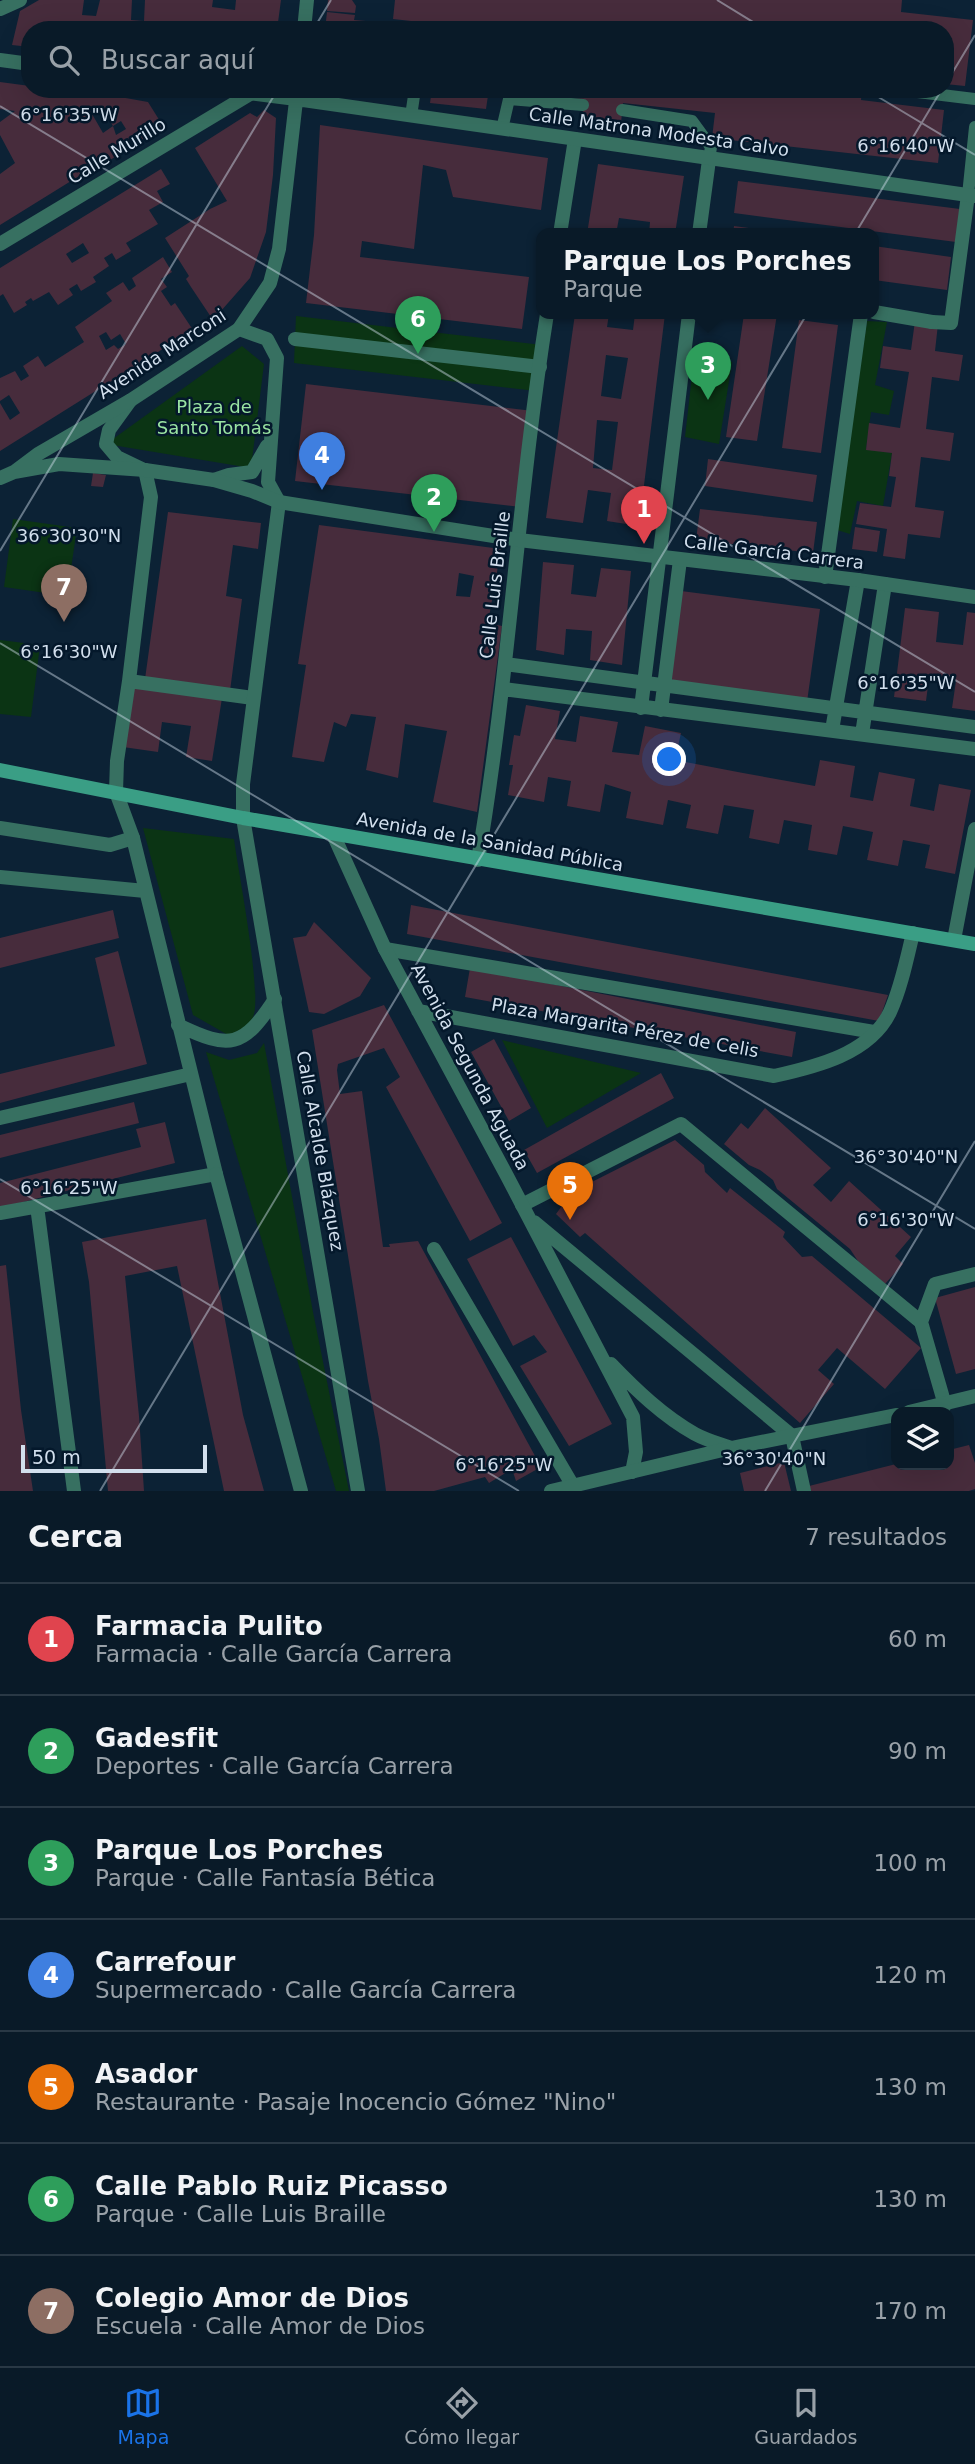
<!DOCTYPE html>
<html lang="es">
<head>
<meta charset="utf-8">
<style>
  :root { --surface:#091a28; --page:#122330; --text:#f1f3f6; --muted:#99a1a8; --line:#293845; --accent:#1a73e8 }
  body { margin:0; font-family:"DejaVu Sans",sans-serif; background:var(--page); color:var(--text) }
  .controls { position:absolute; right:21px; bottom:21px; display:grid; overflow:hidden; border-radius:14px; box-shadow:0 7px 28px #0002 }
  .controls button { width:63px; height:63px; display:grid; place-items:center; padding:0; border:0; border-bottom:2px solid var(--line); background:var(--surface); color:var(--text); font:35px sans-serif }
  .scale { position:absolute; left:21px; bottom:18px; width:186px; box-sizing:border-box; padding-left:7px; border:4px solid #d2dfed; border-top:0; font-size:19px; line-height:24px; white-space:nowrap; color:#d2dfed; -webkit-text-stroke:5px #04182b; paint-order:stroke }
  .you { position:absolute; left:670px; top:760px; width:24px; height:24px; margin:-18px; border:5px solid #fff; border-radius:50%; background:#1a73e8; box-shadow:0 0 0 10px #1a73e833 }
  .badge { display:grid; place-items:center; width:46px; height:46px; border-radius:50%; background:var(--accent); color:#fff; font-size:23px; font-weight:700 }
  .pin { position:absolute; translate:-50% -58px; filter:drop-shadow(0 2px 4px #0008) }
  .pin::after { content:''; position:absolute; top:37px; width:24px; height:21px; background:inherit; clip-path:polygon(0 0,100% 0,50% 100%) }
  .popup { position:absolute; left:536px; top:228px; width:343px; height:91px; box-sizing:border-box; display:grid; place-content:center; border-radius:14px; background:var(--surface); filter:drop-shadow(0 2px 5px #0005); font-size:23px; white-space:nowrap; color:var(--muted) }
  .popup b { font-size:26px; color:var(--text) }
  .popup::after { content:''; position:absolute; left:50%; top:100%; margin-left:-14px; border:14px solid transparent; border-top-color:var(--surface) }
  .list { margin:0; padding:0; list-style:none }
  h2 { display:flex; justify-content:space-between; align-items:center; height:91px; margin:0; padding:0 28px; font-size:30px }
  h2 small { font-size:23px; font-weight:400; color:var(--muted) }
  .list li { display:grid; grid-template-columns:46px 1fr auto; gap:21px; align-items:center; box-sizing:border-box; height:112px; padding:0 28px; border-top:2px solid var(--line) }
  .list b { display:block; font-size:26px; white-space:nowrap }
  .list p { margin:0; font-size:23px; white-space:nowrap; color:var(--muted) }
  .list em { font-size:23px; font-style:normal; color:var(--muted) }
  .icon { flex:none; width:38px; height:38px; fill:none; stroke:currentColor; stroke-width:2; stroke-linecap:round; stroke-linejoin:round }
  .map { position:relative; flex:none; width:975px; height:1491px; overflow:hidden }
  .search { position:absolute; background:var(--surface); box-shadow:0 7px 28px #0002; left:21px; right:21px; top:21px; height:77px; display:flex; align-items:center; gap:18px; box-sizing:border-box; padding:0 24px; border-radius:28px; color:var(--muted); font-size:26px }
  .sheet { height:875px; background:var(--surface) }
  nav { display:flex; justify-content:space-around; align-items:center; box-sizing:border-box; height:98px; border-top:2px solid var(--line); background:var(--surface); font-size:19px; color:var(--muted) }
  nav a { display:grid; justify-items:center; gap:4px }
  nav .on { color:var(--accent) }
  .map>svg:first-child { display:block }
  .green { fill:#0b3414 }
  .building { fill:#472c3c; fill-rule:evenodd }
  .lines { fill:none; stroke-linecap:round; stroke-linejoin:round }
  .service { stroke:#377061; stroke-width:12 }
  .pedestrian { stroke:#377061; stroke-width:14 }
  .minor { stroke:#377061; stroke-width:14 }
  .tertiary { stroke:#377061; stroke-width:14 }
  .secondary { stroke:#3a9e85; stroke-width:14 }
  .ticks { fill:none; stroke:#d2dfed; stroke-width:2; stroke-opacity:0.45 }
  .labels { text-anchor:middle; stroke-width:5; stroke-linejoin:round; paint-order:stroke }
  .street-label { font-size:18px; fill:#d2dfed; stroke:#04182b }
  .park-label { font-size:18px; fill:#9ae4a2; stroke:#04182b }
  .ticks-label { font-size:18px; text-anchor:middle; fill:#d2dfed; stroke:#04182b; stroke-width:5; stroke-linejoin:round; paint-order:stroke }
</style>
</head>
<body>
<div class="map">
<svg width="975" height="1491" viewBox="0 0 975 1491">
  <rect width="100%" height="100%" fill="#0c2235"/>
  <!-- green -->
  <path class="green" d="M296,316L542,345L536,391L294,363Z
    M867,321L887,322L875,385L894,391L889,415L871,412L866,449L892,453L883,506L857,501L850,534L837,530Z
    M242,346L264,364L251,468L106,444Z
    M694,358L732,362L719,444L685,437Z
    M13,519L77,528L67,596L4,587Z
    M0,640L40,645L31,717L0,714Z
    M143,828L234,839C238,870 263,995 253,1017C249,1027 237,1032 228,1035L193,1015Z
    M502,1040L641,1073L547,1128Z
    M264,1043L313,1312L349,1491H336L206,1052L229,1060L257,1053Z"/>
  <!-- building -->
  <path class="building" d="M39,0H84L82,15L96,16L100,0H132L131,20L144,21L145,0H213L212,7L235,10L236,0H281L277,30H30V47L12,45L20,11Z
    M328,0H352L356,6L355,13L327,11Z
    M395,0H902L901,12L973,20L965,86L945,84V30H491L393,19Z
    M327,12L355,15L354,20L366,21L369,25L366,30H325Z
    M0,82L30,86V89L92,92L148,102L163,126L93,171L92,168L0,225V174L15,163L0,135V122L15,111L0,109ZM102,109L113,126L121,121L126,129L116,135L113,126L103,133L92,114Z
    M432,89H489L486,109L430,103Z
    M508,89H862L861,100L944,110L938,163L712,138L715,113L623,103L621,123L582,119L584,99L508,91Z
    M264,110L276,118L273,175L266,232L250,278L213,320L191,287L186,279L189,276L165,238L210,209L227,201L195,148L250,113L257,117Z
    M320,125L548,158L541,210L453,197L446,170L423,165L414,249L362,241L360,257L529,277L522,329L306,303L314,235Z
    M598,164L684,176L675,234H649L650,222L619,218L616,234H587Z
    M161,169L170,184L157,191L163,202L149,210L158,224L126,243L131,251L116,260L112,253L104,258L109,266L93,277L96,282L81,291L77,284L69,289L73,295L58,305L49,292L33,301L31,298L25,302L27,305L14,313L3,294L0,296V268ZM83,243L89,253L72,263L66,254Z
    M738,181L960,209L956,242L734,213Z
    M734,226L779,232L778,234H733Z
    M874,246L951,257L947,290L874,280Z
    M163,257L172,272L161,279L167,287L161,291L171,306L175,303L193,330L0,451V403L10,420L20,413L9,395L0,401V378L15,371L21,381L29,376L23,366L38,356L45,367L84,342L75,327L112,301L106,293L123,282L129,291L136,286L132,278ZM106,332L111,340L120,334L126,344L118,349L114,345L106,350L99,336Z
    M575,314H609L607,327L633,330L635,314H665L639,526L607,521L611,493L588,490L583,523L546,518ZM606,355L628,358L621,399L601,396ZM597,420L618,422L612,470L593,468Z
    M744,314H777L757,441L726,437Z
    M799,320L838,325L821,453L782,448Z
    M915,321L938,324L935,351L963,355L959,381L932,377L926,429L954,433L950,461L921,457L915,507L944,511L940,538L908,534L905,559L883,556L887,529L856,524L860,503L891,507L896,477L889,476L892,453L866,450L869,423L900,428L909,372L880,368L883,346L911,350Z
    M306,384L533,411L521,507L295,481Z
    M708,459L817,475L813,502L705,486Z
    M93,473L106,475L103,487L91,486Z
    M700,509L817,522L813,553L696,540Z
    M168,512L261,523L258,549L233,545L226,596L242,599L230,691L145,679Z
    M319,525L501,549L488,623L502,626L477,812L433,802L447,731L405,724L398,778L366,770L376,717L351,714L346,727L334,722L324,762L292,757L306,665L298,664ZM459,573L474,576L470,597L456,596Z
    M855,527L880,531L877,552L852,549Z
    M543,562L574,565L571,594L596,597L601,568L631,571L622,665L590,660L592,631L566,629L564,655L536,650Z
    M681,591L820,609L806,709L668,691Z
    M905,608L939,612L936,642L963,645L967,612L975,613V711L952,708L956,681L929,678L926,701L894,697Z
    M133,684L222,698L212,761L186,757L191,726L162,722L158,752L123,747Z
    M526,705L560,711L555,739L576,742L580,716L618,722L612,752L639,755L645,726L681,733L675,760L743,773L815,786L820,760L855,766L850,797L873,801L879,772L915,779L910,806L934,811L939,784L971,790L955,874L925,868L930,845L903,840L898,866L867,860L873,832L843,826L837,855L808,850L812,825L784,820L779,844L749,838L754,810L724,805L718,834L686,828L691,805L668,800L663,825L626,818L631,792L605,784L600,812L567,806L571,781L548,777L544,802L508,795L513,765H509L514,735L520,736Z
    M411,905L888,995L879,1021L407,934Z
    M113,910L119,938L0,968V938Z
    M314,922L371,978L360,996L324,1014L309,1012L293,938L306,936Z
    M118,951L147,1064L0,1103V1074L115,1046L95,958Z
    M470,968L796,1032L792,1057L465,997Z
    M384,1005L502,1223L470,1241L386,1087L400,1077L384,1048L338,1064L337,1070L340,1094L362,1091L383,1247H390L389,1244L418,1241L541,1467L516,1481L512,1469L489,1483L485,1477L434,1491H386L379,1439L368,1381L312,1030Z
    M494,1039L531,1108L509,1121L471,1052Z
    M661,1073L674,1098L537,1173L524,1150Z
    M134,1102L139,1123L0,1158V1135Z
    M765,1108L831,1168L813,1185L831,1202L849,1181L911,1237L895,1256L903,1264L885,1284L858,1261L850,1249L777,1189L773,1180L760,1170L749,1165L724,1144L741,1123L748,1129Z
    M165,1122L175,1163L0,1208V1183L141,1147L136,1129Z
    M675,1140L704,1165L705,1172L727,1193L730,1188L785,1232L783,1237L802,1257L812,1256L921,1348L885,1389L837,1348L818,1370L834,1384L800,1423L585,1233L580,1237L556,1214L572,1192Z
    M206,1219L243,1415L264,1491H224L177,1266L125,1276L139,1416L144,1491H108L89,1282L82,1242Z
    M511,1237L612,1424L569,1446L520,1366L547,1352L534,1335L513,1346L467,1259Z
    M6,1265L21,1410L33,1491H0V1266Z
    M975,1287V1369L956,1374L935,1298Z
    M969,1445L975,1463V1489L969,1491H811L809,1486L896,1464L949,1465V1450Z
    M784,1462L791,1491H744L740,1473Z"/>
  <g class="lines">
    <!-- service -->
    <path class="service" d="M893,89L975,99
      M622,110L692,121L711,147L709,160
      M411,116L415,89
      M502,129L509,99L583,105
      M968,195L975,127"/>
    <!-- pedestrian -->
    <path class="pedestrian" d="M932,322L951,323L968,195
      M295,339L540,367
      M129,681L253,698
      M116,792L117,761L129,681L151,497L145,470
      M0,828L110,845L133,838
      M385,949L874,1032
      M522,1205L681,1124L921,1322L945,1405
      M921,1322L935,1284L975,1274
      M792,1436L804,1491"/>
    <!-- minor -->
    <path class="minor" d="M0,9L20,0
      M560,234L575,139
      M699,234L709,160
      M0,244L250,94
      M874,312L932,322
      M239,329L267,339L277,358L268,482L279,502L243,784V818
      M130,401L109,430L106,444L117,457L142,469
      M214,480L229,475L252,472L267,446
      M825,577L861,314
      M505,664L975,727
      M503,689L975,749
      M641,708L689,314
      M661,710L680,560
      M832,730L858,580
      M862,734L885,584
      M333,834L385,949L507,1176L633,1417L636,1452L632,1472
      M478,860C509,679 518,495 547,314
      M0,877L145,891
      M954,940L975,829
      M418,1011L774,1076C815,1067 870,1054 890,1012C901,988 907,958 913,933
      M178,1025C230,1050 243,1048 275,999
      M0,1118L191,1074
      M37,1206L74,1491
      M0,1213L216,1174L133,838L116,792
      M534,1222L792,1436
      M434,1249L573,1486
      M611,1364C636,1390 663,1416 695,1434C706,1440 720,1444 731,1448"/>
    <!-- tertiary -->
    <path class="tertiary" d="M304,30L307,0
      M0,60L30,64
      M215,89L296,99L975,196
      M14,472L59,464L145,470L214,480L252,491L279,502L519,540L858,580L975,597
      M0,478L14,472L38,454L131,400L239,329L270,283L279,249L297,92
      M243,818L358,1491
      M216,1174L301,1491
      M909,1412L975,1396
      M551,1491L731,1448L896,1415"/>
    <!-- secondary -->
    <path class="secondary" d="M0,770L243,818L975,944"/>
  </g>
  <!-- ticks -->
  <path class="ticks" d="M717,0L766,30M313,30L331,0M945,85L975,35M865,89L975,155M0,106L975,692M0,551L278,89M0,643L975,1229M0,1179L519,1491M100,1491L942,89M765,1491L975,1141"/>
  <g class="labels">
    <!-- street labels -->
    <g class="street-label">
      <text transform="translate(659 132) rotate(8)" y="6">Calle Matrona Modesta Calvo</text>
      <text transform="translate(117 151) rotate(-31)" y="6">Calle Murillo</text>
      <text transform="translate(162 354) rotate(-33)" y="6">Avenida Marconi</text>
      <text transform="translate(774 552) rotate(7)" y="6">Calle García Carrera</text>
      <text transform="translate(495 585) rotate(-83)" y="6">Calle Luis Braille</text>
      <text transform="translate(490 842) rotate(10)" y="6">Avenida de la Sanidad Pública</text>
      <text transform="translate(625 1028) rotate(10)" y="6">Plaza Margarita Pérez de Celis</text>
      <text transform="translate(470 1067) rotate(62)" y="6">Avenida Segunda Aguada</text>
      <text transform="translate(320 1151) rotate(80)" y="6">Calle Alcalde Blázquez</text>
    </g>
    <!-- park labels -->
    <g class="park-label">
      <text x="214" y="413">Plaza de<tspan x="214" dy="21">Santo Tomás</tspan></text>
    </g>
  </g>
  <g class="ticks-label">
    <text x="69" y="121">6°16'35"W</text>
    <text x="906" y="152">6°16'40"W</text>
    <text x="69" y="542">36°30'30"N</text>
    <text x="69" y="658">6°16'30"W</text>
    <text x="906" y="689">6°16'35"W</text>
    <text x="906" y="1163">36°30'40"N</text>
    <text x="69" y="1194">6°16'25"W</text>
    <text x="906" y="1226">6°16'30"W</text>
    <text x="774" y="1465">36°30'40"N</text>
    <text x="504" y="1471">6°16'25"W</text>
  </g>
</svg>
<div class="controls">
<button><svg class="icon" aria-label="layers" viewBox="0 0 24 24"><path d="M12 4l9 5-9 5-9-5zM3 14l9 5 9-5"/></svg></button>
</div>
<div class="scale">50 m</div>
<div class="you"></div>
<div class="pin badge" style="left:644px;top:544px;background:#e0444e">1</div>
<div class="pin badge" style="left:434px;top:532px;background:#2e9e5b">2</div>
<div class="pin badge" style="left:708px;top:400px;background:#2e9e5b">3</div>
<div class="popup"><b>Parque Los Porches</b>Parque</div>
<div class="pin badge" style="left:322px;top:490px;background:#3f7fe0">4</div>
<div class="pin badge" style="left:570px;top:1220px;background:#e8710a">5</div>
<div class="pin badge" style="left:418px;top:354px;background:#2e9e5b">6</div>
<div class="pin badge" style="left:64px;top:622px;background:#8d6e63">7</div>
<div class="search"><svg class="icon" aria-label="search" viewBox="0 0 24 24"><circle cx="10" cy="10" r="6"/><path d="M15 15l6 6"/></svg>Buscar aquí</div>
</div>
<section class="sheet">
<h2>Cerca<small>7 resultados</small></h2>
<ul class="list">
<li><span class="badge" style="background:#e0444e">1</span><div><b>Farmacia Pulito</b><p>Farmacia · Calle García Carrera</p></div><em>60 m</em></li>
<li><span class="badge" style="background:#2e9e5b">2</span><div><b>Gadesfit</b><p>Deportes · Calle García Carrera</p></div><em>90 m</em></li>
<li><span class="badge" style="background:#2e9e5b">3</span><div><b>Parque Los Porches</b><p>Parque · Calle Fantasía Bética</p></div><em>100 m</em></li>
<li><span class="badge" style="background:#3f7fe0">4</span><div><b>Carrefour</b><p>Supermercado · Calle García Carrera</p></div><em>120 m</em></li>
<li><span class="badge" style="background:#e8710a">5</span><div><b>Asador</b><p>Restaurante · Pasaje Inocencio Gómez &quot;Nino&quot;</p></div><em>130 m</em></li>
<li><span class="badge" style="background:#2e9e5b">6</span><div><b>Calle Pablo Ruiz Picasso</b><p>Parque · Calle Luis Braille</p></div><em>130 m</em></li>
<li><span class="badge" style="background:#8d6e63">7</span><div><b>Colegio Amor de Dios</b><p>Escuela · Calle Amor de Dios</p></div><em>170 m</em></li>
</ul>
</section>
<nav>
<a class="on"><svg class="icon" aria-label="map" viewBox="0 0 24 24"><path d="M3 6l6-2 6 2 6-2v14l-6 2-6-2-6 2zM9 4v14M15 6v14"/></svg>Mapa</a>
<a><svg class="icon" aria-label="directions" viewBox="0 0 24 24"><path d="M12 3l9 9-9 9-9-9zM9 14v-3h6M13 9l2 2-2 2"/></svg>Cómo llegar</a>
<a><svg class="icon" aria-label="saved" viewBox="0 0 24 24"><path d="M7 4h10v16l-5-4-5 4z"/></svg>Guardados</a>
</nav>
</body>
</html>
